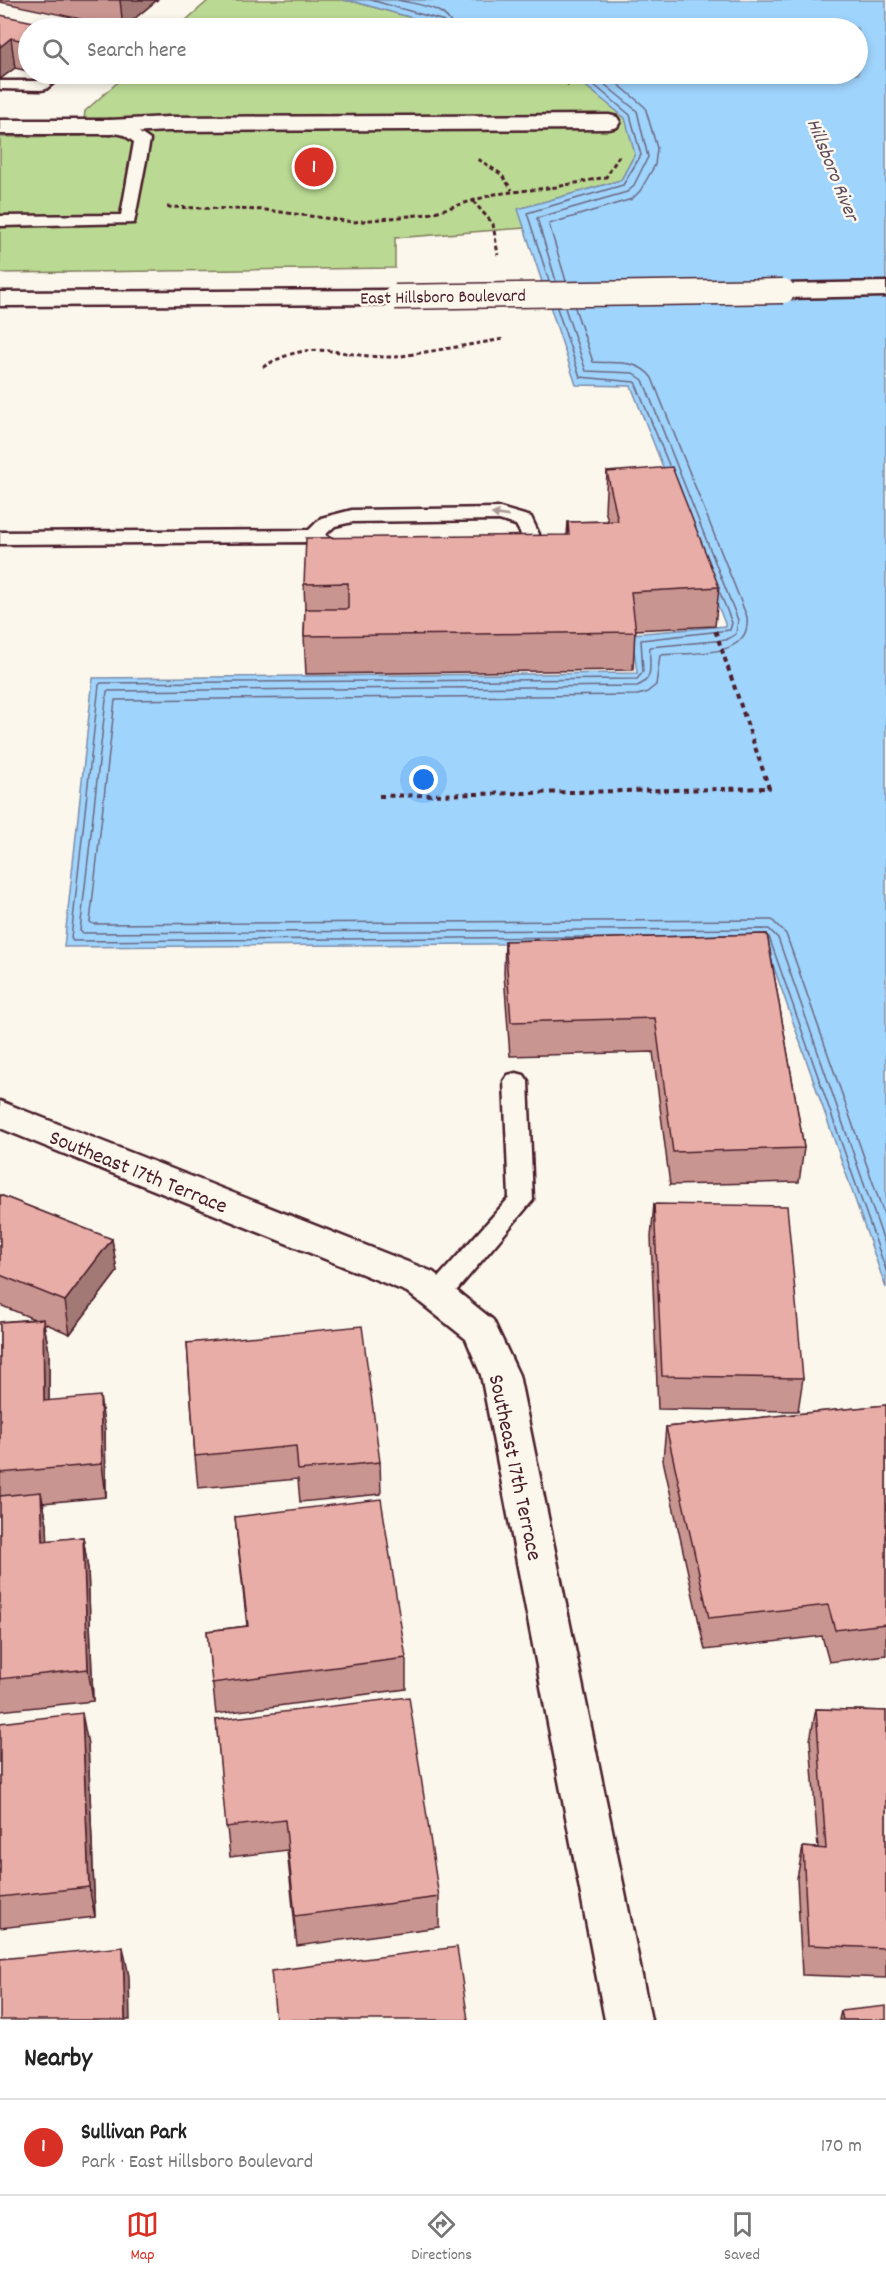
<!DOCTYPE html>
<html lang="en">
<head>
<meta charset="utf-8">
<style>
  :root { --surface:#fff; --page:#f2f2f2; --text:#222; --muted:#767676; --line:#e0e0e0; --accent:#d93025 }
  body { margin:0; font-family:Dekko,sans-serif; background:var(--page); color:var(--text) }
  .you { position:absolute; left:424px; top:780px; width:21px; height:21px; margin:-15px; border:4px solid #fff; border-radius:50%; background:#1a73e8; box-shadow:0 0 0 9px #1a73e833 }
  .badge { display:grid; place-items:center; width:39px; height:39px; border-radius:50%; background:var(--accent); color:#fff; font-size:20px; font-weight:700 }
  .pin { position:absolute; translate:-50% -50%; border:3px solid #fff; box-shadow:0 2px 6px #0006 }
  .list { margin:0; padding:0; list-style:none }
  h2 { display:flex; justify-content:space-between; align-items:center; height:78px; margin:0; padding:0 24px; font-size:26px }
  h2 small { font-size:20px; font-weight:400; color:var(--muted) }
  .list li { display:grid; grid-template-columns:39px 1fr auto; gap:18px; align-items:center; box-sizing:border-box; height:96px; padding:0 24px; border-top:2px solid var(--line) }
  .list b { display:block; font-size:22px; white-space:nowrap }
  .list p { margin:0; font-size:20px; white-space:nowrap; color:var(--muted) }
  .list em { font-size:20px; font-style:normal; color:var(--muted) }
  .icon { flex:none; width:33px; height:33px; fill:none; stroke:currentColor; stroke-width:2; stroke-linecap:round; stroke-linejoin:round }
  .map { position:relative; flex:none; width:886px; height:2020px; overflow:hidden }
  .search { position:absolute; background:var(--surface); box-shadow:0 3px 9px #0003; left:18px; right:18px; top:18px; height:66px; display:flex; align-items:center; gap:15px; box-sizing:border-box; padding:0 21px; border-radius:33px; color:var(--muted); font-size:22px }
  .sheet { height:174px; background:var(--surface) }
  nav { display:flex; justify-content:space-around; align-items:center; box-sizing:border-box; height:84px; border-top:2px solid var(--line); background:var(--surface); font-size:16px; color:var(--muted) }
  nav a { display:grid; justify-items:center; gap:3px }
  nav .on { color:var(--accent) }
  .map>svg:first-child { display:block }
  .green { fill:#bada93; stroke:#827c5f; stroke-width:1.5 }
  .water { fill:#9fd4fd; stroke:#7d8ca9; stroke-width:1.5 }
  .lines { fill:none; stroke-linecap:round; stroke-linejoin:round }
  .shore { stroke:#6c677f; stroke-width:1.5 }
  .service-casing { stroke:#4a1f2b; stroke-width:5 }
  .pedestrian-casing { stroke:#4a1f2b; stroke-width:5 }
  .minor-casing { stroke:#4a1f2b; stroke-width:5 }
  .secondary-casing { stroke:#4a1f2b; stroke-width:5 }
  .path-far1 { stroke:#4a1f2b; stroke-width:3; stroke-dasharray:4.5 3; stroke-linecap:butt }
  .path { stroke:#4a1f2b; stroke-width:4; stroke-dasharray:5 4.5; stroke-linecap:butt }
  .service { fill:#fbf7ec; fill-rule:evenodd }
  .pedestrian { fill:#fbf7ec; fill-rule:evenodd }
  .minor { fill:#fbf7ec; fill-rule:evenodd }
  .secondary { fill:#fbf7ec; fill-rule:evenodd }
  .secondary-bridge-casing { stroke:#4a1f2b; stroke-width:27; stroke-linecap:butt }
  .secondary-bridge { stroke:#fbf7ec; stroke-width:24 }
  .wall { fill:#c89590; stroke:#4a1f2b; stroke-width:1.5 }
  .shaded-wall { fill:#a27975; stroke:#4a1f2b; stroke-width:1.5 }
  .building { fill:#e8ada7; stroke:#4a1f2b; stroke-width:1.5 }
  .oneway { fill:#ab9695 }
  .labels { text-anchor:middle; stroke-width:5; stroke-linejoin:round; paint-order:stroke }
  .far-street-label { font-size:18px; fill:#4a1f2b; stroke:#fbf7ec }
  .far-water-label { font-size:20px; font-style:italic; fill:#5f4c60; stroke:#fbf7ec }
  .street-label { font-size:22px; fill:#4a1f2b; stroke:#fbf7ec }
</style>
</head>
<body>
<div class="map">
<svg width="886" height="2020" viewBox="0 0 886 2020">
  <rect width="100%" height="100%" fill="#fbf7ec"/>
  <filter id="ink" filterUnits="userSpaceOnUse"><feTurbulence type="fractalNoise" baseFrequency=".0167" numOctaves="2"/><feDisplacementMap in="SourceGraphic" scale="12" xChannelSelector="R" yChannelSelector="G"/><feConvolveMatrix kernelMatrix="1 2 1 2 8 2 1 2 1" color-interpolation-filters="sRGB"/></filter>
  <g filter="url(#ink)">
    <!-- green -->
    <path class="green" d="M209,0H342L355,2L449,28H177Z
      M127,74H571L626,118L635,154L621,180L519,209L525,228L395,238V268L0,273V137L82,136L85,111Z"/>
    <!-- water -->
    <path class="water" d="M342,0H886V1288L765,942L64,947L93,678L637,673L632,634L726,626L631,386L576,385L518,209L621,180L635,154L625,118L571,74H858V28H449L355,2Z"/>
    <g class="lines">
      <!-- shore -->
      <path class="shore" d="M371,0L441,20L445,23L446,28
        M398,0C417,5 447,6 453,28
        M549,281L527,213L623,185L641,155L630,115L581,74
        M556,281L537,218L627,192L633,187L648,157L637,111L592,74
        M566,281L549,224L632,199L640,191L655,165L657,148L645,107L606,74
        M557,308L580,377L635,382L669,465
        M565,308L586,371L633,373L643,380L738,620L736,634L726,640L650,647C648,663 656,679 637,686L107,691L80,931L83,933L769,929L778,938L886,1247
        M575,308L593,362C615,364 637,358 652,378L747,617C752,660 689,652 660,655L656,685L646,693L637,695L115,700L90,922L93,924L772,920L786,934L886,1220
        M591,937L73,941L71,938L99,685L101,683L637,679L643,672L641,640L730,630L732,623L720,593
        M769,937L886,1270"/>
      <defs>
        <path id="service" d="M48,74H64L46,89L41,90L0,89V81H38Z
          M110,122L134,129L150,140L134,223L0,226V216L121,215L134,142L124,135L105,130L102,127L105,124Z
          M500,508L531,517L539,534L532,548L507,557L500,555L498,551L500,547L517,540L521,534L516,525L499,520L352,522L335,526L325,535C333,540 347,544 351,551L349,555C334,559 321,550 310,542L0,544V532L309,530L321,518L352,510Z
          M516,1073L524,1075L528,1081L533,1200L446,1303L437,1306L428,1303L425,1296L428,1289L509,1198L504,1081L508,1075Z"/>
        <path id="pedestrian" d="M609,115L617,117L620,122L617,127L609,129L168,131L110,134L102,132L99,127L102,122L110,120L168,117Z"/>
        <path id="minor" d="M0,120H110L118,122L121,127L118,132L110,134H0Z
          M0,1101L433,1272L493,1320L519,1375L651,2020H605L481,1375L466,1339L407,1292L0,1128Z"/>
        <path id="secondary" d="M886,282V296L783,298L774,296L771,291L774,286L783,284Z
          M395,290L404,292L407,297L404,302L395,304L0,306V292Z"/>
      </defs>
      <!-- service casing -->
      <use href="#service" class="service-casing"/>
      <!-- pedestrian casing -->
      <use href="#pedestrian" class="pedestrian-casing"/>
      <!-- minor casing -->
      <use href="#minor" class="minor-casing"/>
      <!-- secondary casing -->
      <use href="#secondary" class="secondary-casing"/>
      <!-- path-far1 -->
      <path class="path-far1" d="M488,28L491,25L501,28
        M556,74L569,85
        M478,159L501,174L512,190
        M473,201L493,224L498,255
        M167,207L266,210L353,222L428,214L495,194L556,187L606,177L619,156
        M263,367C316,335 341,359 396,357L504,339"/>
      <!-- path -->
      <path class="path" d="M379,796L769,788L714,627"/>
      <!-- service -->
      <use href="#service" class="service"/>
      <!-- pedestrian -->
      <use href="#pedestrian" class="pedestrian"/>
      <!-- minor -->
      <use href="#minor" class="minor"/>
      <!-- secondary -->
      <use href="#secondary" class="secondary"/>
      <defs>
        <path id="secondary-bridge" d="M395,297L783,291"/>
      </defs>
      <!-- secondary-bridge casing -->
      <use href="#secondary-bridge" class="secondary-bridge-casing"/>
      <!-- secondary-bridge -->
      <use href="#secondary-bridge" class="secondary-bridge"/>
    </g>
    <!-- wall -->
    <path class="wall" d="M0,0H157L123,28L0,2Z
      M0,15L28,28V71L15,68L0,79Z
      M607,472L719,587L715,626L635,630L633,670L306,674L304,636L305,609L304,584L567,535L568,522L608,521L605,510Z
      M767,934L804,1148L799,1182L670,1185L653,1052L510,1056L504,974L505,941Z
      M0,1195L112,1239L117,1272L70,1334L44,1323L49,1352V1401L105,1429L106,1497L43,1503L47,1524V1541L83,1537L88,1569L93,1701L0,1711V1322L34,1319L0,1305Z
      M654,1204L803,1378L798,1411L658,1409L651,1237Z
      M187,1343L380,1462L381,1494L300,1502L298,1479L198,1488L195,1456Z
      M886,1405V1655L829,1662L822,1636L705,1650L663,1460L666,1427Z
      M235,1517L406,1658V1689L216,1714L207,1631L247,1626Z
      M816,1709L886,1711V1978L802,1975L797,1878L803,1847L818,1848L810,1740Z
      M216,1720L439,1897V1927L297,1946L287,1850L230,1857Z
      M0,1723L88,1744L95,1917L0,1928Z
      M841,2011L886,2020H839Z"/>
    <!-- shaded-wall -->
    <path class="shaded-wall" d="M120,0H157L123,28Z
      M11,38L15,68L0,79V47Z
      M112,1239L117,1272L70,1334L65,1301Z
      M43,1319L49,1352V1434L44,1401Z
      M100,1396L105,1429L106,1497L102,1464Z
      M41,1492L47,1524L49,1574L43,1541Z
      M83,1537L88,1569L93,1701L88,1669Z
      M82,1713L88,1744L95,1917L89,1887Z
      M123,1947L129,1976L130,2020H125Z"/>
    <!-- building -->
    <path class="building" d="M0,15L62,28H28V42L11,38L0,47Z
      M672,467L719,587L631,592L636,632L304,636L305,609H348V583L304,584L306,538L569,535L568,522L618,521L607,472Z
      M767,934L804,1148L673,1152L655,1018L511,1022L505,941Z
      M0,1195L112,1239L65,1301L0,1275Z
      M654,1204L787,1206L803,1378L662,1376Z
      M43,1319L44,1401L100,1396L102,1464L0,1473V1322Z
      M362,1326L380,1462L298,1470L296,1446L195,1456L187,1343Z
      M886,1405V1624L835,1630L828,1605L709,1618L666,1427Z
      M41,1492L43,1541L83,1537L88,1669L0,1679V1496Z
      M381,1499L406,1658L212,1683L207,1631L248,1626L235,1517Z
      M409,1697L439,1897L295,1916L285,1820L226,1827L216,1720Z
      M816,1709L886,1711V1948L808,1945L803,1847L826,1849Z
      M82,1713L89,1887L0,1897V1723Z
      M123,1947L125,2020H0V1959Z
      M457,1947L468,2020H276L271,1971Z
      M886,2006V2020H843L841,2011Z"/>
    <!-- one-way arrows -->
    <defs><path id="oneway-solid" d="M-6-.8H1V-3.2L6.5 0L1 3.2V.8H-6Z" transform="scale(1.5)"/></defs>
    <use class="oneway" href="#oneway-solid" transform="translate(500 515) rotate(-172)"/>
  </g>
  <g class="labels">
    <!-- far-street labels -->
    <g class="far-street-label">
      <text transform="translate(443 296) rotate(-1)" y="6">East Hillsboro Boulevard</text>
    </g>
    <!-- far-water labels -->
    <g class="far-water-label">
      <text transform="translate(834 169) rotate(68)" y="7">Hillsboro River</text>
    </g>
    <!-- street labels -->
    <g class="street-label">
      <text transform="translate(139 1170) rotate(22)" y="8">Southeast 17th Terrace</text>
      <text transform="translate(517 1467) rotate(78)" y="8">Southeast 17th Terrace</text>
    </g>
  </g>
</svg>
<div class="you"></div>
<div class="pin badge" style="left:314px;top:167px">1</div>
<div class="search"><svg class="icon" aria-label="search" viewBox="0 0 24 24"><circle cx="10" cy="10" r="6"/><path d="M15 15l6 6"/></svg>Search here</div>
</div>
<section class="sheet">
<h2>Nearby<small></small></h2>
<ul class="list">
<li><span class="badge">1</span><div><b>Sullivan Park</b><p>Park · East Hillsboro Boulevard</p></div><em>170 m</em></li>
</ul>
</section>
<nav>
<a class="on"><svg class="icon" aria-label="map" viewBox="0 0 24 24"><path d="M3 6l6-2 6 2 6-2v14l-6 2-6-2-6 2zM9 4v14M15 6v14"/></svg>Map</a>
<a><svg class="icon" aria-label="directions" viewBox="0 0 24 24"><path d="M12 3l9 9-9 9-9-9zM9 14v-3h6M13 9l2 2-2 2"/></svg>Directions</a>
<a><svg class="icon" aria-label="saved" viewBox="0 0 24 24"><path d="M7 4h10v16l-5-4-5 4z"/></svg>Saved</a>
</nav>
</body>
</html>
